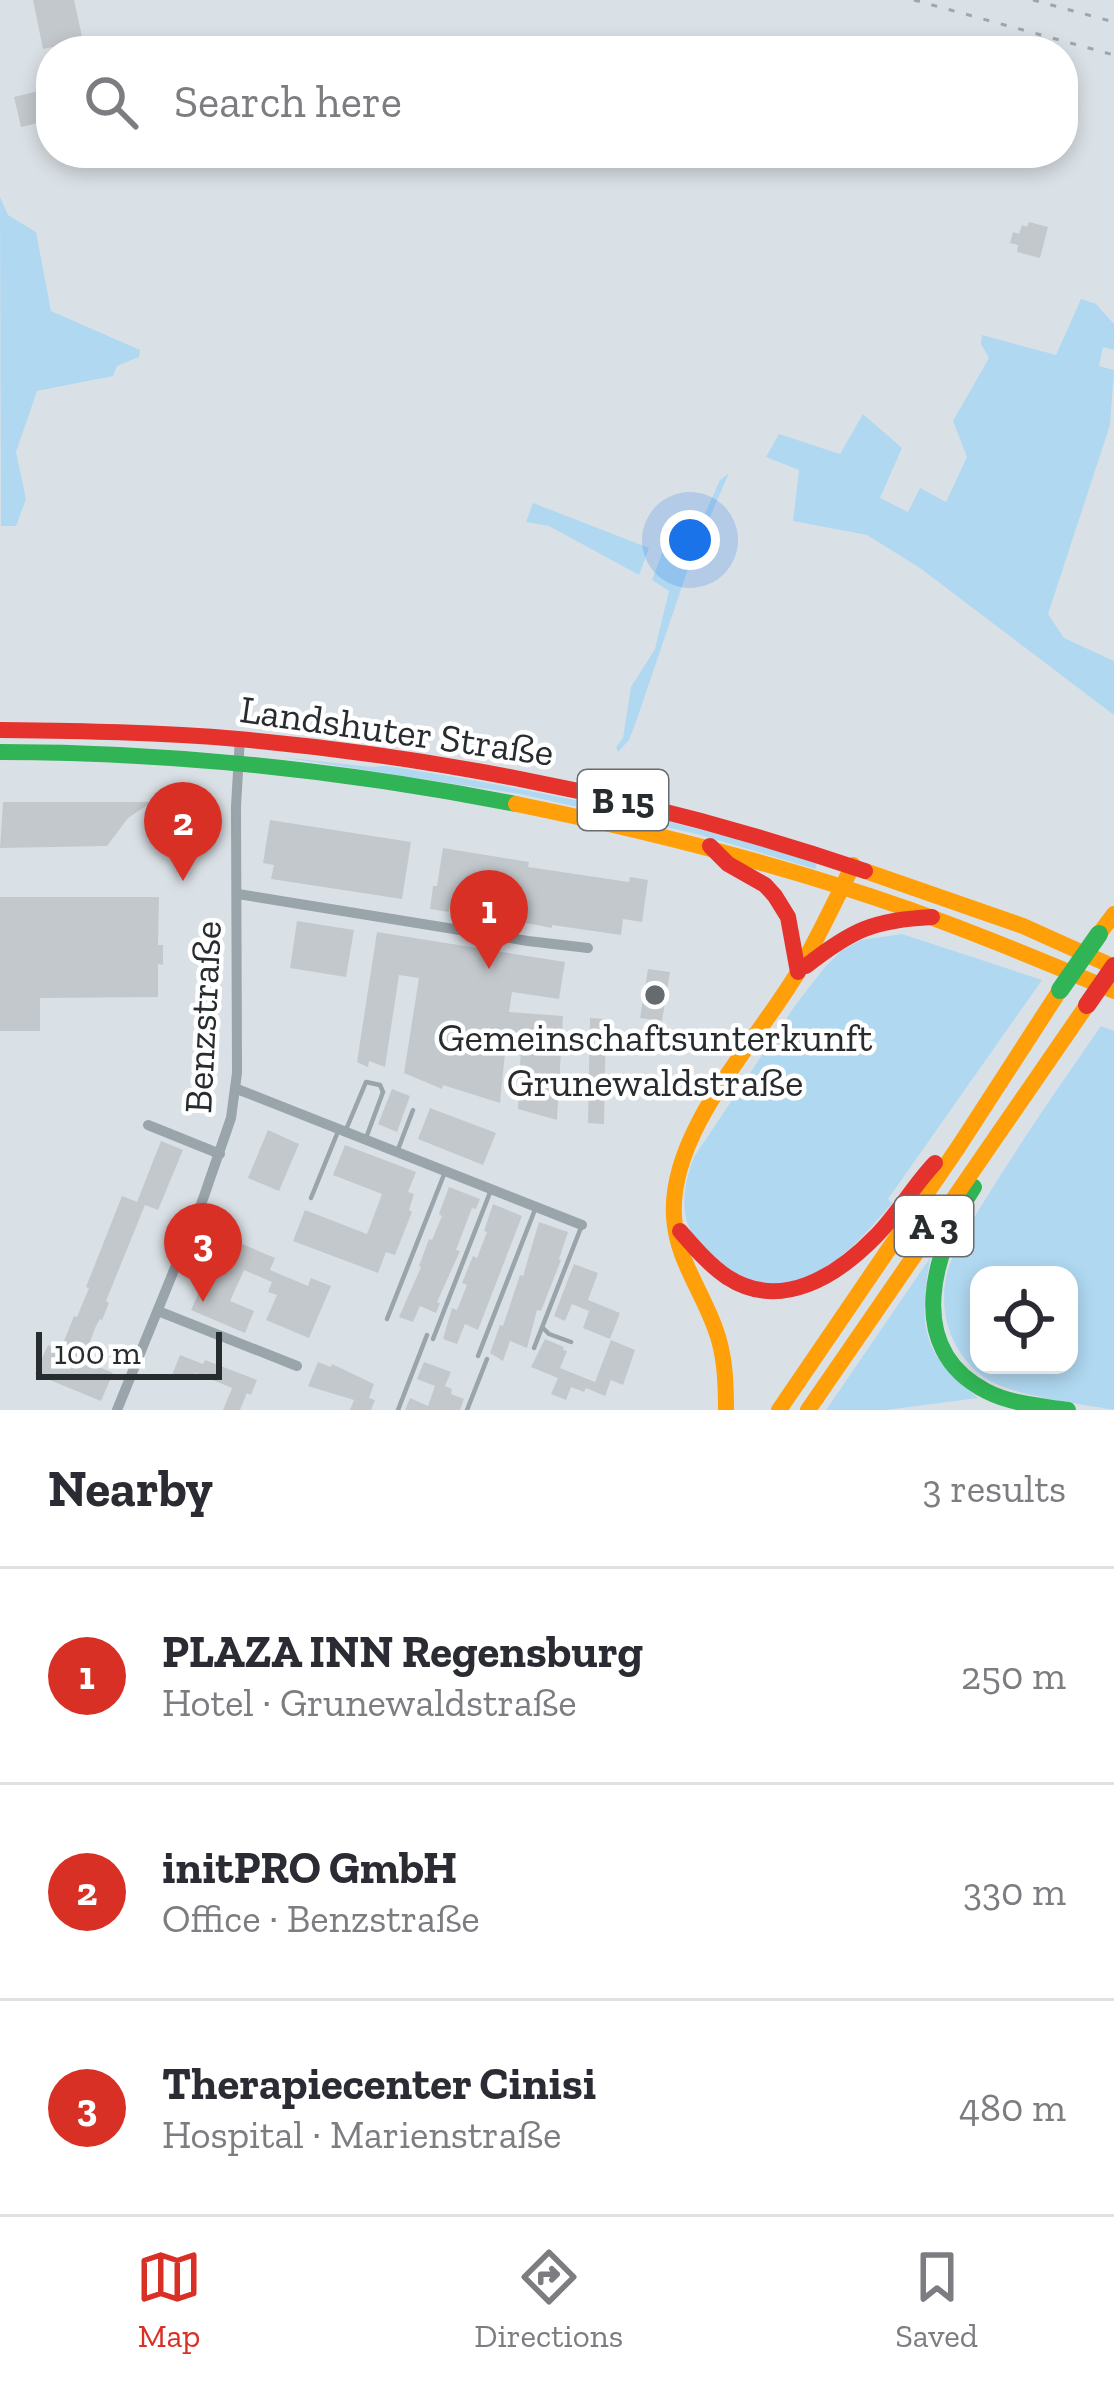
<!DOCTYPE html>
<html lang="en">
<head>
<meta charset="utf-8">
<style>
  :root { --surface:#fff; --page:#f7f7f7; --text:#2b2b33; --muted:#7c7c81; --line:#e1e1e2; --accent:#d93025 }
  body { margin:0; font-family:"Zilla Slab",serif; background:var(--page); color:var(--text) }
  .controls { position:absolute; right:36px; bottom:36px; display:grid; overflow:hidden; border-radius:24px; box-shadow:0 6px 18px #0003 }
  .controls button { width:108px; height:108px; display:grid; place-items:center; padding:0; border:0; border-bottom:3px solid var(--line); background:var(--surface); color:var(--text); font:60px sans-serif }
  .scale { position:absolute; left:36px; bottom:30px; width:186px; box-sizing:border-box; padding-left:12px; border:6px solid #272c2f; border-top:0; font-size:33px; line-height:42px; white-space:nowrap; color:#272c2f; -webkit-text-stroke:9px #fff; paint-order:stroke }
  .you { position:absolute; left:690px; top:540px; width:42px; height:42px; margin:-30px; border:9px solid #fff; border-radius:50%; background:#1a73e8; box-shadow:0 0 0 18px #1a73e833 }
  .badge { display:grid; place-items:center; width:78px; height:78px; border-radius:50%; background:var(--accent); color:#fff; font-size:39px; font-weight:700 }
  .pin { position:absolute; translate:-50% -99px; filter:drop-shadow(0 3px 6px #0008) }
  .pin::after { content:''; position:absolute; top:63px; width:42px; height:36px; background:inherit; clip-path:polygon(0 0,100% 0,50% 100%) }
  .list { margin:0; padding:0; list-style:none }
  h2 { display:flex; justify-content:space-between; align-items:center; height:156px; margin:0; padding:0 48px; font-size:51px }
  h2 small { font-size:39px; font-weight:400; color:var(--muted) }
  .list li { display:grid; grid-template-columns:78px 1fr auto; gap:36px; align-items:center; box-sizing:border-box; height:216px; padding:0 48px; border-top:3px solid var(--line) }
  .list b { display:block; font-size:45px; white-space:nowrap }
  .list p { margin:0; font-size:39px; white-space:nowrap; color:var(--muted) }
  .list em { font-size:39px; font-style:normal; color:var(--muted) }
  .icon { flex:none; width:66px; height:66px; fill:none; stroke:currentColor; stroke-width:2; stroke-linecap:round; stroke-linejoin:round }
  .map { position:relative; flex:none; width:1114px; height:1410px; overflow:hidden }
  .search { position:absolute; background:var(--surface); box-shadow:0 6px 18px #0003; left:36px; right:36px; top:36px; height:132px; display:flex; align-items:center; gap:30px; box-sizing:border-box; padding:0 42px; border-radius:48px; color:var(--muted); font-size:45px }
  .sheet { height:804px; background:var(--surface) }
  nav { display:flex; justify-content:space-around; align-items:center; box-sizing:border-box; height:168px; border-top:3px solid var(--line); background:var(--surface); font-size:33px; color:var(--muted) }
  nav a { display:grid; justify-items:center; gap:6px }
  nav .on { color:var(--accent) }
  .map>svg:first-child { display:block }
  .green { fill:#b0d8f1; fill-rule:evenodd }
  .building { fill:#c3c8cc }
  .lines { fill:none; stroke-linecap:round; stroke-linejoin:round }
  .lane { stroke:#99a4ab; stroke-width:4.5 }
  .street { stroke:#99a4ab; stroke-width:10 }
  .fast { stroke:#30b455; stroke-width:16 }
  .slow { stroke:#ff9f0a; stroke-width:16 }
  .jam { stroke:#e5322d; stroke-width:16 }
  .rail { stroke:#9ea6ab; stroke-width:3; stroke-dasharray:6 12; stroke-linecap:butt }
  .fast-bridge { stroke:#30b455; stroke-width:18 }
  .jam-bridge { stroke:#e5322d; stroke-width:18 }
  .poi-dot { fill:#666b6f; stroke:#fff; stroke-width:4.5 }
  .labels { text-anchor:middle; stroke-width:9; stroke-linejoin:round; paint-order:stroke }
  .shield { fill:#fff; stroke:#686b6d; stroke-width:3 }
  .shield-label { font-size:36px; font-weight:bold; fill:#272c2f }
  .street-label { font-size:39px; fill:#272c2f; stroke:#fff }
  .poi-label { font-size:39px; fill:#272c2f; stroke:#fff }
</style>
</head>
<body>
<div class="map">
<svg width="1114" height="1410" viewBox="0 0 1114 1410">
  <rect width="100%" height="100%" fill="#dae1e6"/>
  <!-- green -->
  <path class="green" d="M0,197L8,215L36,232L51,311L140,350L139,357L117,366L113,376L37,391L16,452L26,499L16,526H1Z
    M1081,299L1096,304L1114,324V350L1103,347L1099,366L1114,370L1110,425L1048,614L1064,638L1114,661V715L920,568L867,535L793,521L799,470L766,457L779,434L840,454L863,414L902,448L880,498L908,512L920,488L946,502L967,457L953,421L989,358L981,344L982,335L1056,355Z
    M729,473L690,563L636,722L629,740L618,752L616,747L623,738L631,687L655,649L669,591L652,580L664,548L681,535L695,536L720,480Z
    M533,503L649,548L639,575L549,526L526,522Z
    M281,757L372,767L387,766C535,789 673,818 817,863L815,869L697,834L520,794Z
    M902,934L1042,980L888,1199L892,1203C865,1235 833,1272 791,1283C777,1286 757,1287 745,1281C725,1270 693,1243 687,1222C681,1200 686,1178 694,1157L794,1007L825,967L841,951L861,940Z
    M1101,1026L1114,1031V1410C1079,1403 1007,1396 981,1375C951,1351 939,1315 946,1277C951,1253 975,1216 988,1195C1024,1137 1062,1082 1101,1026ZM979,1275H1069V1365H979Z
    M930,1258C919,1328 920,1352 978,1398L886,1410H826Z"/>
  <!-- building -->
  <path class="building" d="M33,0H74L83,41L43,49Z
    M51,88V120L21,127L14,97Z
    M1029,222L1048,227L1040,258L1017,252L1018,245L1010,243L1013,232L1019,234L1022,225L1027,227Z
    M3,802H152L128,818L107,846L0,848Z
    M270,820L411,842L402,899L271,879L274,865L263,863Z
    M443,848L529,862L528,867L629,882L630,877L648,880L642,922L623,919L621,935L552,925V928L449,908V912L430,909L433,886H437Z
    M0,897H159L158,945H163V965L158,964V997L40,998V1031H0Z
    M297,921L354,930L346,977L290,968Z
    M377,932L565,962L559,999L512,992L509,1012L563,1016L557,1120L518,1109L521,1045L506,1043L500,1103L443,1085L442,1089L404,1073L419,978L399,975L385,1067L369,1061L368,1067L357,1062Z
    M648,969L670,972L662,1021L640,1018Z
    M590,1018L606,1019L604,1124L588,1123Z
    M392,1089L410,1096L397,1132L378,1124Z
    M430,1108L496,1133L483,1165L418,1139Z
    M268,1130L299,1144L279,1191L248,1178Z
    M161,1141L183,1150L158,1210L137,1202Z
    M345,1145L416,1172L408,1192L414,1194L409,1210L412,1212L395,1255L386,1252L378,1273L293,1241L305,1210L367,1234L382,1194L333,1175Z
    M449,1187L480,1199L476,1209L472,1208L456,1250L460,1251L437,1302L440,1303L436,1313L420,1306L413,1322L399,1317L421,1267L419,1266L429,1239L432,1240L442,1216L439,1214Z
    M122,1196L145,1205L106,1301L109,1303L102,1320L100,1319L96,1326L83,1360L113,1373L101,1401L35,1374L48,1345L60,1351L74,1316L77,1317L89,1288L86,1287Z
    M493,1204L522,1216L478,1330L465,1324L457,1344L443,1339L452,1308L457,1310L467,1285L462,1283L473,1256L477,1258L487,1232L484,1231Z
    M539,1222L568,1232L559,1259L561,1260L541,1311L537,1310L527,1348L510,1341L503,1361L490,1353L500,1325L503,1326L520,1275L523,1276Z
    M219,1234L275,1258L270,1270L308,1286L311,1278L331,1286L309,1338L266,1320L277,1295L268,1292L272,1282L244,1270L230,1301L254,1311L245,1333L191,1310L200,1290L196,1289Z
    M574,1264L598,1273L588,1300L620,1313L610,1339L583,1328L589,1311L572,1304L565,1321L554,1316Z
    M545,1339L564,1347L563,1350L567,1351L560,1368L595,1382L611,1340L635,1350L623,1385L611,1380L605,1396L586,1388L584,1392L571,1387L566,1400L551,1394L558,1378L531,1367Z
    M180,1355L203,1364L205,1360L257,1380L251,1395L247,1393L240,1410H223L232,1388L196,1373L194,1378L188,1376L186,1380L172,1375Z
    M318,1362L331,1367L332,1364L374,1384L369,1398L375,1400L371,1410H350L354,1400L308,1386Z
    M424,1362L451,1372L445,1386L452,1389L451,1394L464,1399L460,1410H405L410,1398L428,1406L435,1386L417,1379Z"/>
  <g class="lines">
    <!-- lane -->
    <path class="lane" d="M345,1132L366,1082L380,1085L383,1092L366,1138
      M397,1152L413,1110
      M311,1198L339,1129
      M387,1319L445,1172
      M542,1327L549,1334L571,1342
      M433,1339L491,1190
      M534,1348L582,1225
      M478,1356L536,1207
      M398,1410L427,1335
      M467,1410L487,1359"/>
    <!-- street -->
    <path class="street" d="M238,894L528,941L588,948
      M237,1089L582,1225
      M148,1125L220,1154
      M158,1311L297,1366
      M117,1410L203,1199L231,1118L237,1073L236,806L240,738"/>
    <!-- fast -->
    <path class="fast" d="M0,752C173,752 347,771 516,804
      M974,1187C934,1249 902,1348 986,1391C1011,1404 1041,1406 1068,1410"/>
    <!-- slow -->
    <path class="slow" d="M516,804C649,831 780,864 908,909C978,934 1046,962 1114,991
      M865,871L1023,926L1114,967
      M1099,934L1114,914
      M726,1410C726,1382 725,1354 715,1328C701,1289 676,1258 674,1216C669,1131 756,1043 798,972C818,938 835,901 853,865
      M779,1410L959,1146L1060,990
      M808,1410L1087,1005"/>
    <!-- jam -->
    <path class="jam" d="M0,730C79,731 159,732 238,739C451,758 662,802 865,871
      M710,846L728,864L765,885L775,896L788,917L798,972
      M806,966C852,930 873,920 932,917
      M680,1231C694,1247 709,1265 727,1277C781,1312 837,1276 876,1236C898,1214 913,1186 935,1163"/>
    <!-- rail -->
    <path class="rail" d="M914,0L1114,55
      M1033,0L1114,22"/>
    <!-- fast-bridge -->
    <path class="fast-bridge" d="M1060,990L1099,934"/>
    <!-- jam-bridge -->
    <path class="jam-bridge" d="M1087,1005L1114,966"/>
  </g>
  <!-- markers -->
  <circle class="poi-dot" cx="655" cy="995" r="12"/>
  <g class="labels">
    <!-- shield labels -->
    <g class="shield">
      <rect x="578" y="770" width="90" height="60" rx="9"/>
      <rect x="895" y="1196" width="78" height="60" rx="9"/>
    </g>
    <g class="shield-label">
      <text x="623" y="813">B 15</text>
      <text x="934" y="1239">A 3</text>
    </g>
    <!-- street labels -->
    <g class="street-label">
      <text transform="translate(397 730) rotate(8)" y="14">Landshuter Straße</text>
      <text transform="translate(202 1017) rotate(-87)" y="14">Benzstraße</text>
    </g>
    <!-- poi labels -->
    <g class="poi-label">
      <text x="655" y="1051">Gemeinschaftsunterkunft<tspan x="655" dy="45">Grunewaldstraße</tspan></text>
    </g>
  </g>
</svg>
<div class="controls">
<button><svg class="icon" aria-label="locate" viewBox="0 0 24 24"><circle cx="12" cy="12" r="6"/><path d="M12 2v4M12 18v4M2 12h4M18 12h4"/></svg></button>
</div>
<div class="scale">100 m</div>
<div class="you"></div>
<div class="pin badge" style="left:489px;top:969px">1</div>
<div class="pin badge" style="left:183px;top:881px">2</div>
<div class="pin badge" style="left:203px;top:1302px">3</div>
<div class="search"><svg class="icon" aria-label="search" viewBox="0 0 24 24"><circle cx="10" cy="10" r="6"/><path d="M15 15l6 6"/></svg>Search here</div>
</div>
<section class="sheet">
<h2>Nearby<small>3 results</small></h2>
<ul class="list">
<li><span class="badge">1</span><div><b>PLAZA INN Regensburg</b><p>Hotel · Grunewaldstraße</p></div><em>250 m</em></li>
<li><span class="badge">2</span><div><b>initPRO GmbH</b><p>Office · Benzstraße</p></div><em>330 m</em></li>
<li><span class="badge">3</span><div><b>Therapiecenter Cinisi</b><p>Hospital · Marienstraße</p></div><em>480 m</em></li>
</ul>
</section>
<nav>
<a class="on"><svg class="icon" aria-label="map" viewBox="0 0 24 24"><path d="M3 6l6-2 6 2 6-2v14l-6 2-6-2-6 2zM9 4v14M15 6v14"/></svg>Map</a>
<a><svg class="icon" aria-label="directions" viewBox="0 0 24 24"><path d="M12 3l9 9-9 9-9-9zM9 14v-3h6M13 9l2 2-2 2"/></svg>Directions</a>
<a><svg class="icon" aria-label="saved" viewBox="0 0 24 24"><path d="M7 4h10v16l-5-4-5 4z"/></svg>Saved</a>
</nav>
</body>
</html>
